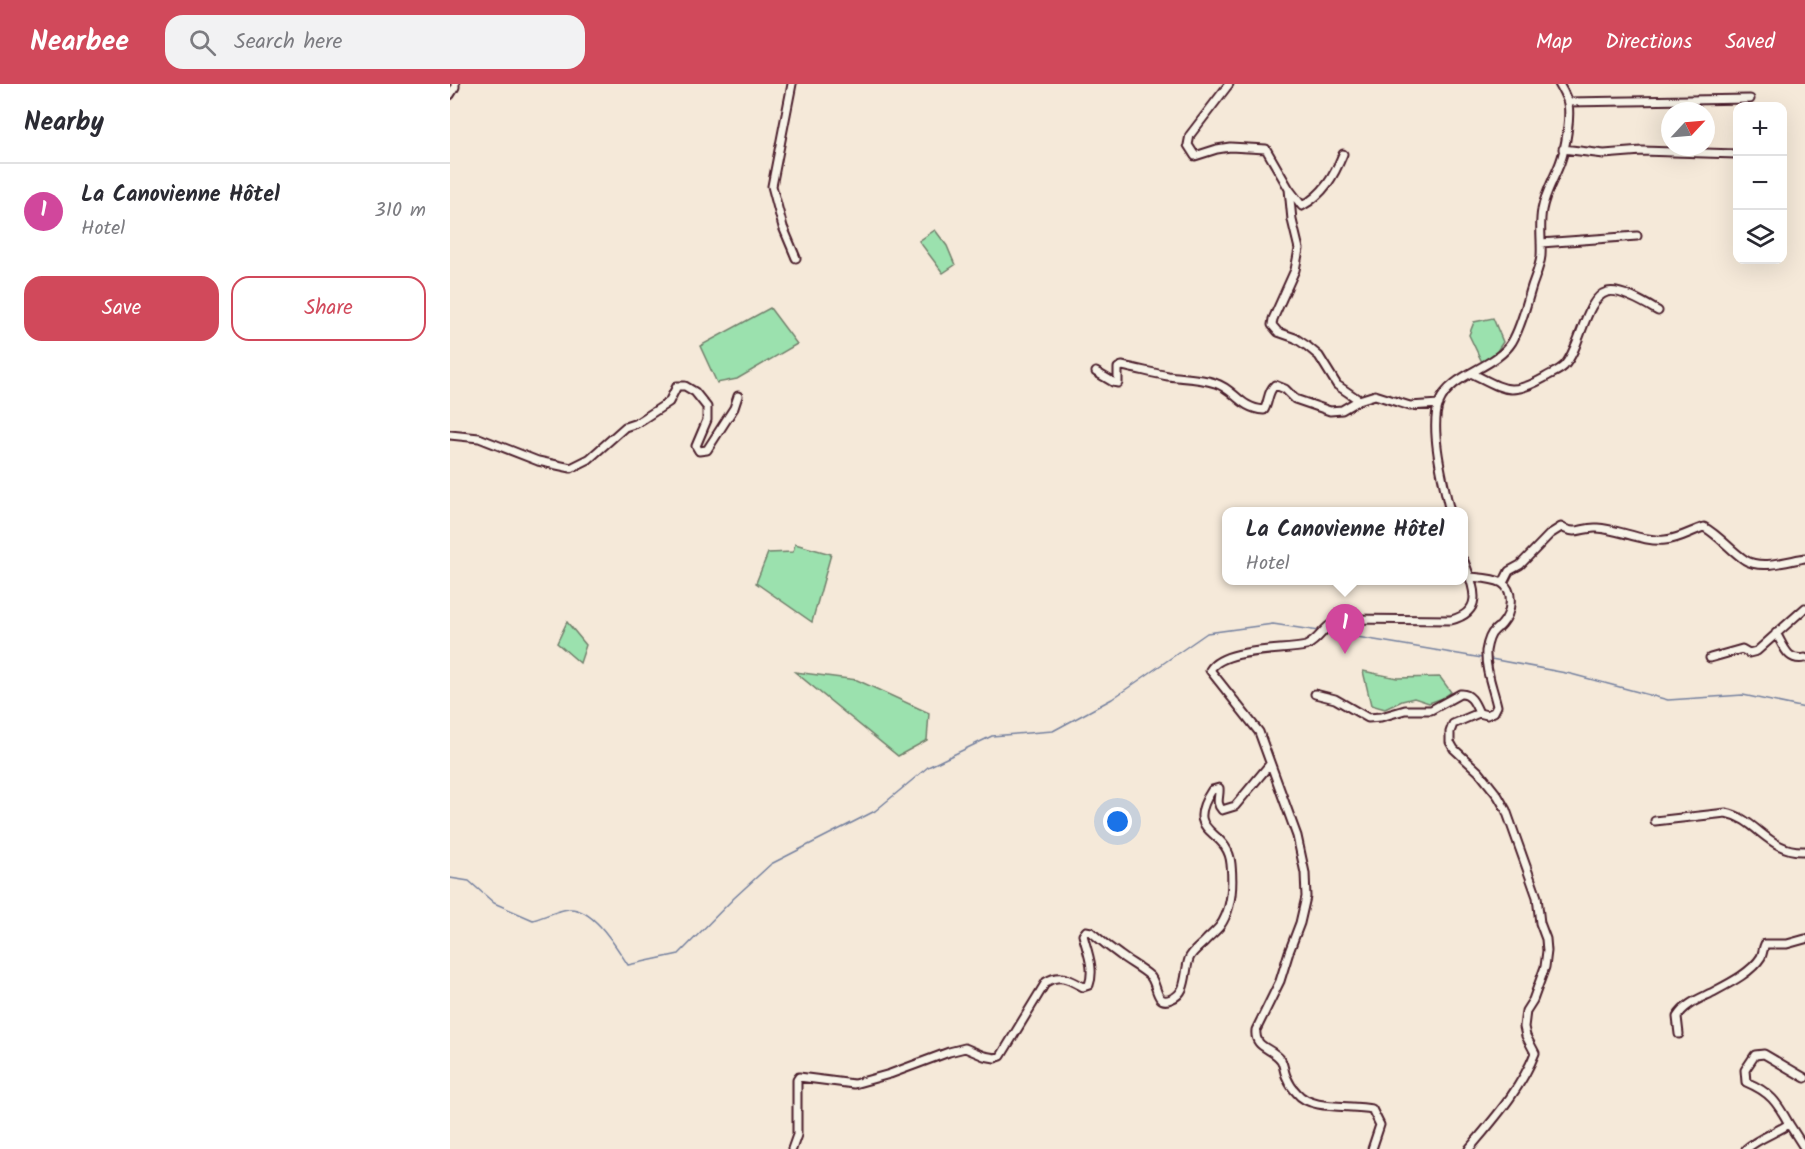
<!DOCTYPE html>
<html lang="en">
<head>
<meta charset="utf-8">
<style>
  :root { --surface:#fff; --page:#f2f2f3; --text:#2b2b33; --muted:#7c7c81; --line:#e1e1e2; --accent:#d1495b }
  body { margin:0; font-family:Kalam,sans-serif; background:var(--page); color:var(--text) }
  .controls { position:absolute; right:18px; top:18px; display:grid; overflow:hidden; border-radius:12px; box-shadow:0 6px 24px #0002 }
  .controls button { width:54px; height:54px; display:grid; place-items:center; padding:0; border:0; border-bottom:2px solid var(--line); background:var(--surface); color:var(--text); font:30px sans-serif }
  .compass { position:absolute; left:1211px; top:18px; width:54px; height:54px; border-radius:50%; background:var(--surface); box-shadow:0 6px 24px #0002; rotate:64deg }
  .you { position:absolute; left:668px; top:738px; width:21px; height:21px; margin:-15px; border:4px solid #fff; border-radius:50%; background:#1a73e8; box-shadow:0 0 0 9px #1a73e833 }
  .badge { display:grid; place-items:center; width:39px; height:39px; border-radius:50%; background:var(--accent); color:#fff; font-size:20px; font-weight:700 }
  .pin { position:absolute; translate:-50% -50px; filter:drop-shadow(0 2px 3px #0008) }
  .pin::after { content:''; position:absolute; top:32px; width:21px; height:18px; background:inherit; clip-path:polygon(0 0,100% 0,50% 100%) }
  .popup { position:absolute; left:772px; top:423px; width:246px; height:78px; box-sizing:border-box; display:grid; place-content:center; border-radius:12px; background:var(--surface); filter:drop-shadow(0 2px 4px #0005); font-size:20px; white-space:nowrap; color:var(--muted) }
  .popup b { font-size:22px; color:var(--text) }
  .popup::after { content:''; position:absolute; left:50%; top:100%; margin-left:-12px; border:12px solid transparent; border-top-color:var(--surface) }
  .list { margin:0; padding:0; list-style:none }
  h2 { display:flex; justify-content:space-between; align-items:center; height:78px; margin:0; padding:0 24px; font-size:26px }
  h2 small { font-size:20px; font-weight:400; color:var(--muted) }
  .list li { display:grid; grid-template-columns:39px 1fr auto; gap:18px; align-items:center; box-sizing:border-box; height:96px; padding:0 24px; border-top:2px solid var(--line) }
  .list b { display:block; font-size:22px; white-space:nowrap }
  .list p { margin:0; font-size:20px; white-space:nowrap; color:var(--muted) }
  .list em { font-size:20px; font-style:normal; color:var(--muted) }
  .actions { display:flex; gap:12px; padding:18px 24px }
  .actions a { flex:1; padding:14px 0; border:2px solid var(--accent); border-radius:18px; text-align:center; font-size:21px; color:var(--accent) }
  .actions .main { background:var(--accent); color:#fff }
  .icon { flex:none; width:33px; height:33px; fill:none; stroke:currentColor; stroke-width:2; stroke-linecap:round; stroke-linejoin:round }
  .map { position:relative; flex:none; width:1355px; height:1065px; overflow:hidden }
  header { display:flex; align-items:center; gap:36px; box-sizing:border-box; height:84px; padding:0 30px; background:var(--accent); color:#fff }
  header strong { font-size:28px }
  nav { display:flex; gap:33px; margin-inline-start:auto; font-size:21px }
  .search { width:420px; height:54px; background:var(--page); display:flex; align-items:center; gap:15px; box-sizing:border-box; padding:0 21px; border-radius:18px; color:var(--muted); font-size:22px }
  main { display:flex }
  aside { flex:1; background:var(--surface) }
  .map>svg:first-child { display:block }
  .green { fill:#9be1ae; stroke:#72806c; stroke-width:1.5 }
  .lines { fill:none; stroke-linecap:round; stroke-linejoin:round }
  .stream { stroke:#75819f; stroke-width:1.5 }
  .minor-casing { stroke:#4a1f2b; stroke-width:11 }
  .minor { stroke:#f7f3e8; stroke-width:7 }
</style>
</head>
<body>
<header>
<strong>Nearbee</strong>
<div class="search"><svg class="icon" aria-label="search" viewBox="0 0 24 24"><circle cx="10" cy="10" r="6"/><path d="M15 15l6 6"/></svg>Search here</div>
<nav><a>Map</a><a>Directions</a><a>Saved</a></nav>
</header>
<main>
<aside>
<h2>Nearby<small></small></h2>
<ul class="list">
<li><span class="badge" style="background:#d1479c">1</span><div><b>La Canovienne Hôtel</b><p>Hotel</p></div><em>310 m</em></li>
</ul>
<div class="actions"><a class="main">Save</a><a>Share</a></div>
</aside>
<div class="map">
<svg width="1355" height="1065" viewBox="0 0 1355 1065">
  <rect width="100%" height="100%" fill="#f5e9d9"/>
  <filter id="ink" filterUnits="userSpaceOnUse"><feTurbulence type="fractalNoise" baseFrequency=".0167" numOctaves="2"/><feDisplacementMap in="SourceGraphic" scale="12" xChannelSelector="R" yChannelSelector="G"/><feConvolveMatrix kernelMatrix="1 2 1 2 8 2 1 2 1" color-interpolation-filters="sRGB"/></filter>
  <g filter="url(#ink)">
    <!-- green -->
    <path class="green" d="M485,146L497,162L505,181L493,189L469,157Z
      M320,224L347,260L287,295L267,299L250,262Z
      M1043,234L1053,258L1047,267L1032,278L1019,251L1024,238Z
      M345,460L381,470L362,538L306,499L318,469L343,468Z
      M117,538L136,561L130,579L107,559Z
      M913,587L947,594L990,593L1001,608L993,614L979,619L964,614L952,617L935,625L921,621Z
      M345,588L407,596L479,629L477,656L448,672Z"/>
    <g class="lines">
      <!-- stream -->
      <path class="stream" d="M877,548L1032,574
        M1041,575L1121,590L1218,616L1293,611L1355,624
        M0,794L19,797L44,819L83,836C91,834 111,825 119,825C144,824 166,863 178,881L229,870L284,814L321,780L425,727L478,683L542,652L603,647L662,615L757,549L823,540L869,547"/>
      <defs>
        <path id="minor" d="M342,0L322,102L333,143L346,174
          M779,0L740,51L738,61L745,72L767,65L780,63L816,65L839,105L852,122C874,110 884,92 893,70
          M0,11L5,3V0
          M1118,18L1300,15
          M1113,65L1154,70L1192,67L1286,70
          M839,105L842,136L849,165L845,186L823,235L822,241L828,248L845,254L857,262L869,272L887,301L909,316
          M1091,159L1187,152
          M646,288L663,298L668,299V284L672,282C687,285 703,289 718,292C733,294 751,294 765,299C785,305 789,324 814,326C819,318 817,308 825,301L835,305L845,315L880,327L892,326L909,316L925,311L960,322L989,320
          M1021,289C1054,305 1060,313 1094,294C1100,290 1109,287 1114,282C1131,264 1135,214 1157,208C1170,204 1196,220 1208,227
          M0,351L29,354L88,377L121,384L139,375L175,343L187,339L219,318L227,302H235L245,308L257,323V336L246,362L249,367L257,366L284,324L288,312
          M1000,428C994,401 979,345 989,319C1001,289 1045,285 1062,258C1072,241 1076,221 1082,202C1085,193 1090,182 1091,172C1092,157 1089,141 1092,126C1095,109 1104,95 1110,79C1115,66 1122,30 1117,16C1115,11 1112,5 1109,0
          M1053,499L1059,487L1070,481L1100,450L1111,443C1128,452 1131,443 1147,444C1169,445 1192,458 1215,456C1229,455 1241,447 1254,443C1270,452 1280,466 1295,476C1311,486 1337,477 1355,474
          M1326,549C1334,562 1337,578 1355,574
          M1260,574L1292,565L1299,569L1307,567L1355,524
          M865,610L885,615L918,634L931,633L955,626H981L1010,610C1021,609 1025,620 1029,629L1037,631L1044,628L1047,622C1043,604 1035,586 1036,567C1037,561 1040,550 1045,546C1050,541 1047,546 1052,540C1061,530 1065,507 1052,499C1043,494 1030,494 1020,493
          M1205,737L1276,729C1307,735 1319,769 1355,767
          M1229,950L1227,933C1235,920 1249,915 1261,909C1278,900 1301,889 1311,873C1313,869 1313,864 1315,860H1337L1355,855
          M1339,1040C1327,1018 1320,1008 1296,998L1295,986L1305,971L1314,970L1355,994
          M342,1065L347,1051V996L349,993L404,1000L440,990L499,968L515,964L534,972L545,974L551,972L596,898C610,889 620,896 633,903L639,901C645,885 637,867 633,851L636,847L641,848C650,856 660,864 670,871C679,878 691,884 700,892C708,900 705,922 721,915C738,909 734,889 739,875C741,868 752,861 757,855C761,851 766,847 770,842C782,825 783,800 781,780C778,743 732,752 762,706L769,704C770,713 765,718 772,726L785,722L820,680
          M922,1065L930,1041L922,1025C902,1020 861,1027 847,1009C843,1005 839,999 837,994C834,989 834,981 831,976C822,963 804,965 806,946L830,897L839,868L850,839L856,813L855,789L847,752L809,648L760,586C773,564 833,567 856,562C874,553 872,539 896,535L1001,536C1036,527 1023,502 1014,477
          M1019,1065C1043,1036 1071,1005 1085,969L1076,952L1074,943L1076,927L1083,916L1095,883L1097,867L1096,855L1090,839L1087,813L1056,726L1048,712L1029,688L1004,665L1000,658V648L1003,640L1029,629
          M1296,1065C1309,1054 1325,1049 1339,1040L1355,1065"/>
      </defs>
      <!-- minor casing -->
      <use href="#minor" class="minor-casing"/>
      <!-- minor -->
      <use href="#minor" class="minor"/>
    </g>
  </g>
</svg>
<div class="controls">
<button>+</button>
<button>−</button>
<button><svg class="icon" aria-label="layers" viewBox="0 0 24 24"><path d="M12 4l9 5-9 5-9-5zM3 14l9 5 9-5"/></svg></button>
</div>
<svg class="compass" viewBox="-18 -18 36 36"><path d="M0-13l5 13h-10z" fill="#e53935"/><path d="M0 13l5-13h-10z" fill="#7c7c81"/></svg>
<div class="you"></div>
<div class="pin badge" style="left:895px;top:570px;background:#d1479c">1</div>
<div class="popup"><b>La Canovienne Hôtel</b>Hotel</div>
</div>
</main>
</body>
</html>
